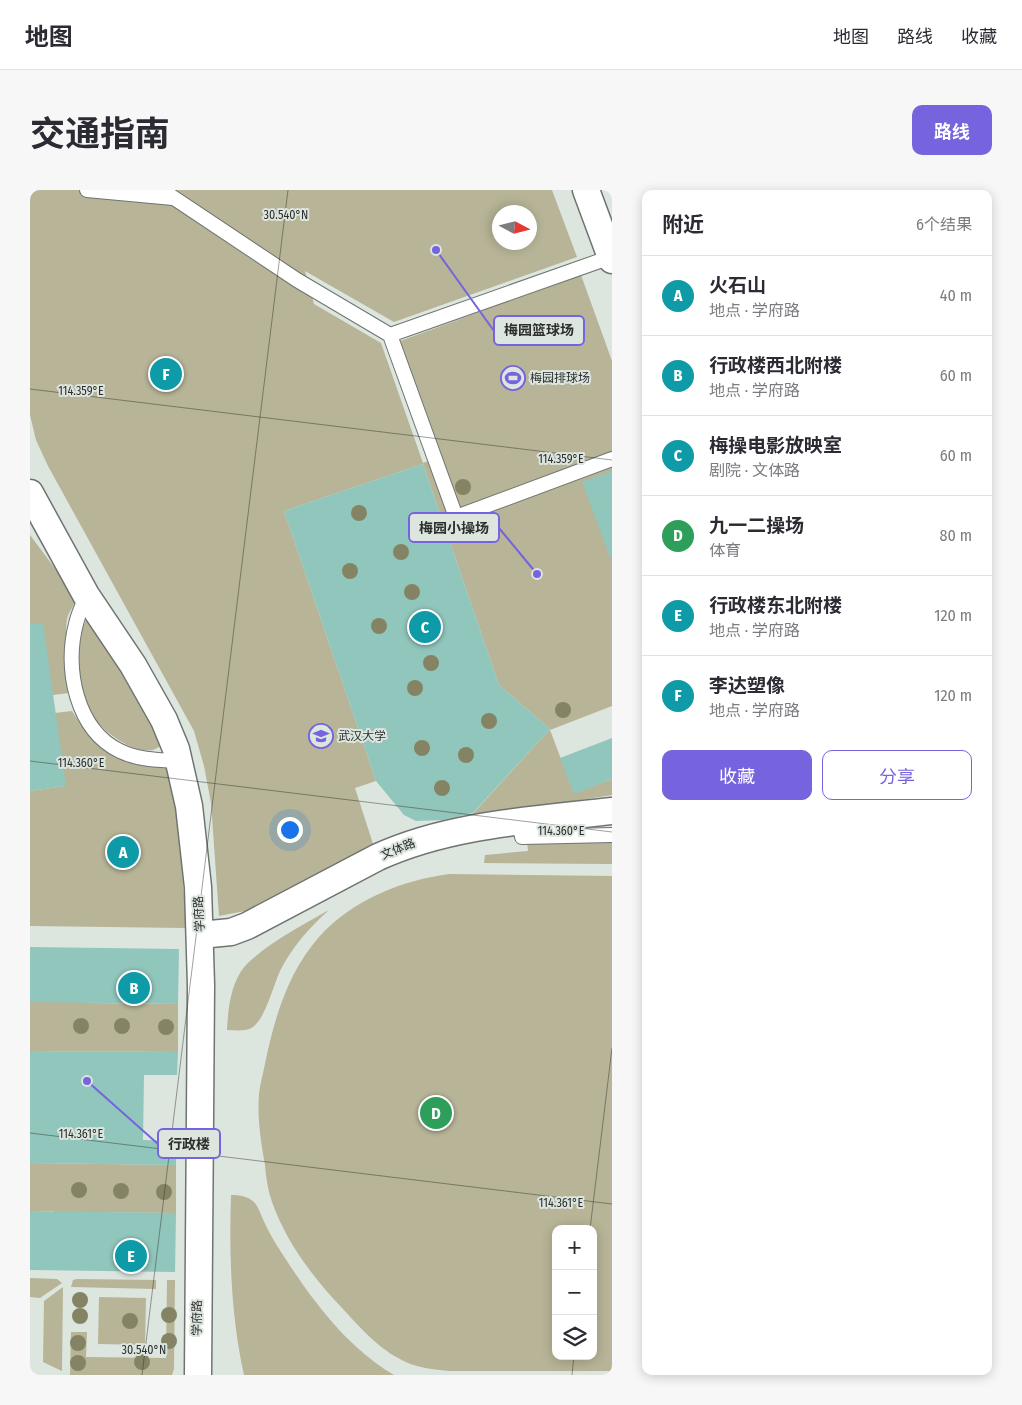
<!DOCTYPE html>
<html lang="zh">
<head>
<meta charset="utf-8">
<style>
  :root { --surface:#fff; --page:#f7f7f7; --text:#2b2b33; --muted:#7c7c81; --line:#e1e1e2; --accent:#7664df }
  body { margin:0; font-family:"Fira Sans Condensed","Noto Sans SC",sans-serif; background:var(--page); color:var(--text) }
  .controls { position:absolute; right:15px; bottom:15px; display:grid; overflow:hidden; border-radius:10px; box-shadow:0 2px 12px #0003 }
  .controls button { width:45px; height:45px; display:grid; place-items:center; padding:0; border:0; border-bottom:1px solid var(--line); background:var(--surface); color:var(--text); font:25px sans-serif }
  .compass { position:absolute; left:462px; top:15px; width:45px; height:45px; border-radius:50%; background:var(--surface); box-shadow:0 2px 12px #0003; rotate:97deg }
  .you { position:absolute; left:259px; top:639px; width:18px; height:18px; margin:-12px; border:4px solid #fff; border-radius:50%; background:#1a73e8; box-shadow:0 0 0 8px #1a73e833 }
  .badge { display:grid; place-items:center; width:32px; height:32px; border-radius:50%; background:var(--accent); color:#fff; font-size:16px; font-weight:700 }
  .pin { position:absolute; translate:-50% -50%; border:2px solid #fff; box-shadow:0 1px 5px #0006 }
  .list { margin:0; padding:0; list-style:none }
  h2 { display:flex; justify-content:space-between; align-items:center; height:65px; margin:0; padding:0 20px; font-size:21px }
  h2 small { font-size:16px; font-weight:400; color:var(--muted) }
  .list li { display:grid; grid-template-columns:32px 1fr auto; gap:15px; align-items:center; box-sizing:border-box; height:80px; padding:0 20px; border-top:1px solid var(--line) }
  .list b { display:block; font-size:19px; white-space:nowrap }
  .list p { margin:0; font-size:16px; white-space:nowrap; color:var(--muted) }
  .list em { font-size:16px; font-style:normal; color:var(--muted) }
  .actions { display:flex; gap:10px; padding:15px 20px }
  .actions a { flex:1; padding:11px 0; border:1px solid var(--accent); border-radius:10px; text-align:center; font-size:18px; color:var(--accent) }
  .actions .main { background:var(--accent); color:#fff }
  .icon { flex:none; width:28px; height:28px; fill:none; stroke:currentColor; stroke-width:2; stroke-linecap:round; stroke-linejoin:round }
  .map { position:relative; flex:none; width:582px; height:1185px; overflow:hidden; border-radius:10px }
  header { display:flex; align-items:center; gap:30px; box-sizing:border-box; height:70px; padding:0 25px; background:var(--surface); border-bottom:1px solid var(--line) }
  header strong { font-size:24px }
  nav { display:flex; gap:28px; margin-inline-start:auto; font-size:18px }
  .intro { display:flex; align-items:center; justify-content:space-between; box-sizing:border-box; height:120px; padding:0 30px }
  h1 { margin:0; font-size:35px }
  .button { padding:12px 22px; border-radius:10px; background:var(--accent); color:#fff; font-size:18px; font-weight:700 }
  main { display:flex; gap:30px; padding:0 30px }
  aside { flex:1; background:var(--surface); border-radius:10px; box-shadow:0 2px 12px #0003 }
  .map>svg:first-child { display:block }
  .green { fill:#b7b497; fill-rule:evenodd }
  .building { fill:#91c6bc }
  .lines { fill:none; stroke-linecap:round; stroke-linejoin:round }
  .service-casing { stroke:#6e7570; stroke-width:16 }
  .minor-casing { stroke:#6e7570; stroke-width:29 }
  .service { stroke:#fff; stroke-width:14 }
  .minor { stroke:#fff; stroke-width:26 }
  .tree { fill:#848464 }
  .ticks { fill:none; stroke:#2c2f2d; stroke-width:1; stroke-opacity:0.45 }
  .labels { text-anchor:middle; stroke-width:4; stroke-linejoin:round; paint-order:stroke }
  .poi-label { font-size:12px; fill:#2c2f2d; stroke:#dde5df; text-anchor:start }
  .street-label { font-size:12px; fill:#2c2f2d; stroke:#dde5df }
  .ticks-label { font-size:12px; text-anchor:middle; fill:#2c2f2d; stroke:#dde5df; stroke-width:4; stroke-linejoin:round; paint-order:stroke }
  .leader { fill:none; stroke:#7664df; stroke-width:2 }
  .callout-dot { fill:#7664df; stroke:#dde5df; stroke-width:2 }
  .callout { fill:#dde5df; stroke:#7664df; stroke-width:2 }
  .callout-label { font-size:14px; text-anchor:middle; font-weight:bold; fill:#2c2f2d }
</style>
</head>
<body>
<header>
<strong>地图</strong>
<nav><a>地图</a><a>路线</a><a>收藏</a></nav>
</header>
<div class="intro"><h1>交通指南</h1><a class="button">路线</a></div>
<main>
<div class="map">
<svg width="582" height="1185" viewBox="0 0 582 1185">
  <rect width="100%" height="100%" fill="#dde5df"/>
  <!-- green -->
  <path class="green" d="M0,0H522L547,67L364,132L275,81L284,114L351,153L393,273L412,266L370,151L551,85L582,171V516L520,540L544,603L582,589V605L439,628L520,539L469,495L393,274L254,321L346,591L325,598L344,657L215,721L189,726L181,613L174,576L164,541L18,276L6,250L0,225ZM470,22H500V52H470Z
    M0,345L44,404C47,415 39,420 37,429C36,436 36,443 36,449C36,467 37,485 39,503L23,505L0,437Z
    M57,428H60L128,543L131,555C114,574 70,540 61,524C48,502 44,450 57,428Z
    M42,521C72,568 86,574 140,578C149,631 153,684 156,738L0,736V601L35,596L25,523Z
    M582,650V674L454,673L455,665L498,661L497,651Z
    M420,684L582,686V1181H420C409,1180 398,1179 387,1176C356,1167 334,1142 313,1119C284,1089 256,1052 242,1012C238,1001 236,988 235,975C231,952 227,928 229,904C230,894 233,884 235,874C244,829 258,782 289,747C322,710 372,690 420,684ZM526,1039H563V1166H526Z
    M299,720C279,738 262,757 250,781C243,796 236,827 223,837C216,842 206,840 197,840C198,821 200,800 210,783C215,774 224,768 232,761C253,745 276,733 299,720Z
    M27,758L60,813L148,814V862L0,861V812H27Z
    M0,973L146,975V1023L57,1022L23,1080L24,1021H0Z
    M201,1005C210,1005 218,1006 225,1013C228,1017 230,1022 232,1027C236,1036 241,1046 246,1054C277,1103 313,1155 364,1185H214C201,1126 199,1065 201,1005Z
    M0,1088L27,1089L32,1093L10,1108L0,1107Z
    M47,1089L126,1090V1099L41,1097L43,1090Z
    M137,1090H145L144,1179L142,1185H40L41,1142H57L56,1167L136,1168Z
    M33,1097L32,1181L13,1172L14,1111Z
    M69,1107L116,1108L115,1155L68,1154Z"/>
  <!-- building -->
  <path class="building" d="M393,274L469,495L520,539L443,623L413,630L386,631L374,625L346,591L254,321Z
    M582,281V366L580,367L552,292Z
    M13,433L36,596L0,601V434Z
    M582,548V589L544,604L530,568Z
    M0,757L149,759L148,814L0,812Z
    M0,861L148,862L147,885H114L113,950L146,951V975L0,973Z
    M0,1021L146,1023L145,1082L0,1080Z"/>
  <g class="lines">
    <defs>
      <path id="service" d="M57,0L143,8
        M132,0L267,90L360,145L426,327L582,269
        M360,145L581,67
        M56,405C53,415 48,424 46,434C34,478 46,540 90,561C108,570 130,570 150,571
        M489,632L492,647L582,645"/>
      <path id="minor" d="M556,0L582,70
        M0,303L56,405L103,475L134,530L146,559L159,616L168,697L171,795L168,1185
        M170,745L201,742L217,736L348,667C420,634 504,630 582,621"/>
    </defs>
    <!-- service casing -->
    <use href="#service" class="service-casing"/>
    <!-- minor casing -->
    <use href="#minor" class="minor-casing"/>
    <!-- service -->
    <use href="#service" class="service"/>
    <!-- minor -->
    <use href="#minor" class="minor"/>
  </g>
  <!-- trees -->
  <g class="tree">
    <circle cx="433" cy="297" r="8"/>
    <circle cx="329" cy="323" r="8"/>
    <circle cx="371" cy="362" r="8"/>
    <circle cx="320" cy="381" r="8"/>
    <circle cx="382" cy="402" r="8"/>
    <circle cx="349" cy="436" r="8"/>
    <circle cx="401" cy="473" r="8"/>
    <circle cx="385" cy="498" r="8"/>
    <circle cx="533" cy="520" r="8"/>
    <circle cx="459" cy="531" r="8"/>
    <circle cx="392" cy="558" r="8"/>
    <circle cx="436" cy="565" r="8"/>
    <circle cx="412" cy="598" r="8"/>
    <circle cx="51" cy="836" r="8"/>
    <circle cx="92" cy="836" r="8"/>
    <circle cx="136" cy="837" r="8"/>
    <circle cx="49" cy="1000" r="8"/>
    <circle cx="91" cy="1001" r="8"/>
    <circle cx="134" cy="1002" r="8"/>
    <circle cx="50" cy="1110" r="8"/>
    <circle cx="139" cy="1125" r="8"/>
    <circle cx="50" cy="1126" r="8"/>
    <circle cx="100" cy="1131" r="8"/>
    <circle cx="139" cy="1151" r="8"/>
    <circle cx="48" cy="1153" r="8"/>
    <circle cx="112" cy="1172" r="8"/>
    <circle cx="48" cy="1173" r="8"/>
  </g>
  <!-- ticks -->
  <path class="ticks" d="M0,199L582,270M0,571L582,642M0,943L582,1014M560,1039L582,858M112,1185L258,0M542,1185L544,1166"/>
  <!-- icons -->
  <defs>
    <symbol id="stadium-ring" viewBox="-11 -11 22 22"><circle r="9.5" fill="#dde5df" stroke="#7664df" stroke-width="1.5"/><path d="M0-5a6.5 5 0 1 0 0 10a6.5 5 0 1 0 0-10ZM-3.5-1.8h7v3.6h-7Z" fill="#7664df"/></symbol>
    <symbol id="university-ring" viewBox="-11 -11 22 22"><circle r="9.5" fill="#dde5df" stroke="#7664df" stroke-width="1.5"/><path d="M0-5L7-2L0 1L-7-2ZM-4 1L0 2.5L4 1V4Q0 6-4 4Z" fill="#7664df"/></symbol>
  </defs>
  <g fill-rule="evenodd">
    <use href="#stadium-ring" x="469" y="174" width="28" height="28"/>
    <use href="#university-ring" x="277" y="532" width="28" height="28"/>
  </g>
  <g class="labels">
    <!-- poi labels -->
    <g class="poi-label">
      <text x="500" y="192">梅园排球场</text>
      <text x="308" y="550">武汉大学</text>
    </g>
    <!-- street labels -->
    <g class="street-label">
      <text transform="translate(368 659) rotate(-22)" y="4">文体路</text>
      <text transform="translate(169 724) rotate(-93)" y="4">学府路</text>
      <text transform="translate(167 1128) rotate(-89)" y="4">学府路</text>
    </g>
  </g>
  <g class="ticks-label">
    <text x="256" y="29">30.540°N</text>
    <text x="51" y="205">114.359°E</text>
    <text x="531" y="273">114.359°E</text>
    <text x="51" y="577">114.360°E</text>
    <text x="531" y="645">114.360°E</text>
    <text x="51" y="948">114.361°E</text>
    <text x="531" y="1017">114.361°E</text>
    <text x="114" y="1164">30.540°N</text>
  </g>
  <!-- callouts -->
  <path class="leader" d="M406 60L464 141M507 384L469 338M57 891L128 954"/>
  <g class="callout-dot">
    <circle cx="406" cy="60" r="5"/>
    <circle cx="507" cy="384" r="5"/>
    <circle cx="57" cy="891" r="5"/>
  </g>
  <g class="callout">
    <rect x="464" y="126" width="90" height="29" rx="5"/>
    <rect x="379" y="323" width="90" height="29" rx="5"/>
    <rect x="128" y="939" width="62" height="29" rx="5"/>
  </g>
  <g class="callout-label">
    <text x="509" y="145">梅园篮球场</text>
    <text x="424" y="343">梅园小操场</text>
    <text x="159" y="959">行政楼</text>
  </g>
</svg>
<div class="controls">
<button>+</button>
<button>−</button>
<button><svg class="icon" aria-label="layers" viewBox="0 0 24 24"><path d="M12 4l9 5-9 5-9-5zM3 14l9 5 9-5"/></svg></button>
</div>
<svg class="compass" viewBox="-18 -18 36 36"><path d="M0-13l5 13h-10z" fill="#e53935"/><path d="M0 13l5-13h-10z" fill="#7c7c81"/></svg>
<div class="you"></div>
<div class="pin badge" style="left:93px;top:662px;background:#0f9aa8">A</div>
<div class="pin badge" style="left:104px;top:798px;background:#0f9aa8">B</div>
<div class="pin badge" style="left:395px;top:437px;background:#0f9aa8">C</div>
<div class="pin badge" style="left:406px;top:923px;background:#2e9e5b">D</div>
<div class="pin badge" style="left:101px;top:1066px;background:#0f9aa8">E</div>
<div class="pin badge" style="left:136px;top:184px;background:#0f9aa8">F</div>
</div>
<aside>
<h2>附近<small>6个结果</small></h2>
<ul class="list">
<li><span class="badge" style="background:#0f9aa8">A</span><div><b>火石山</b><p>地点 · 学府路</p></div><em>40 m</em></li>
<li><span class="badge" style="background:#0f9aa8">B</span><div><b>行政楼西北附楼</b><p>地点 · 学府路</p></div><em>60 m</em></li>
<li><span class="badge" style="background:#0f9aa8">C</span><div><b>梅操电影放映室</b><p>剧院 · 文体路</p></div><em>60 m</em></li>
<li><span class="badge" style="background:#2e9e5b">D</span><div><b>九一二操场</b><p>体育</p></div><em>80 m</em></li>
<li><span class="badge" style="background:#0f9aa8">E</span><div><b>行政楼东北附楼</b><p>地点 · 学府路</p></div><em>120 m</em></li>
<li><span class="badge" style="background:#0f9aa8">F</span><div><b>李达塑像</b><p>地点 · 学府路</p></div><em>120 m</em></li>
</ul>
<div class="actions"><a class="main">收藏</a><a>分享</a></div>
</aside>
</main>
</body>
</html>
